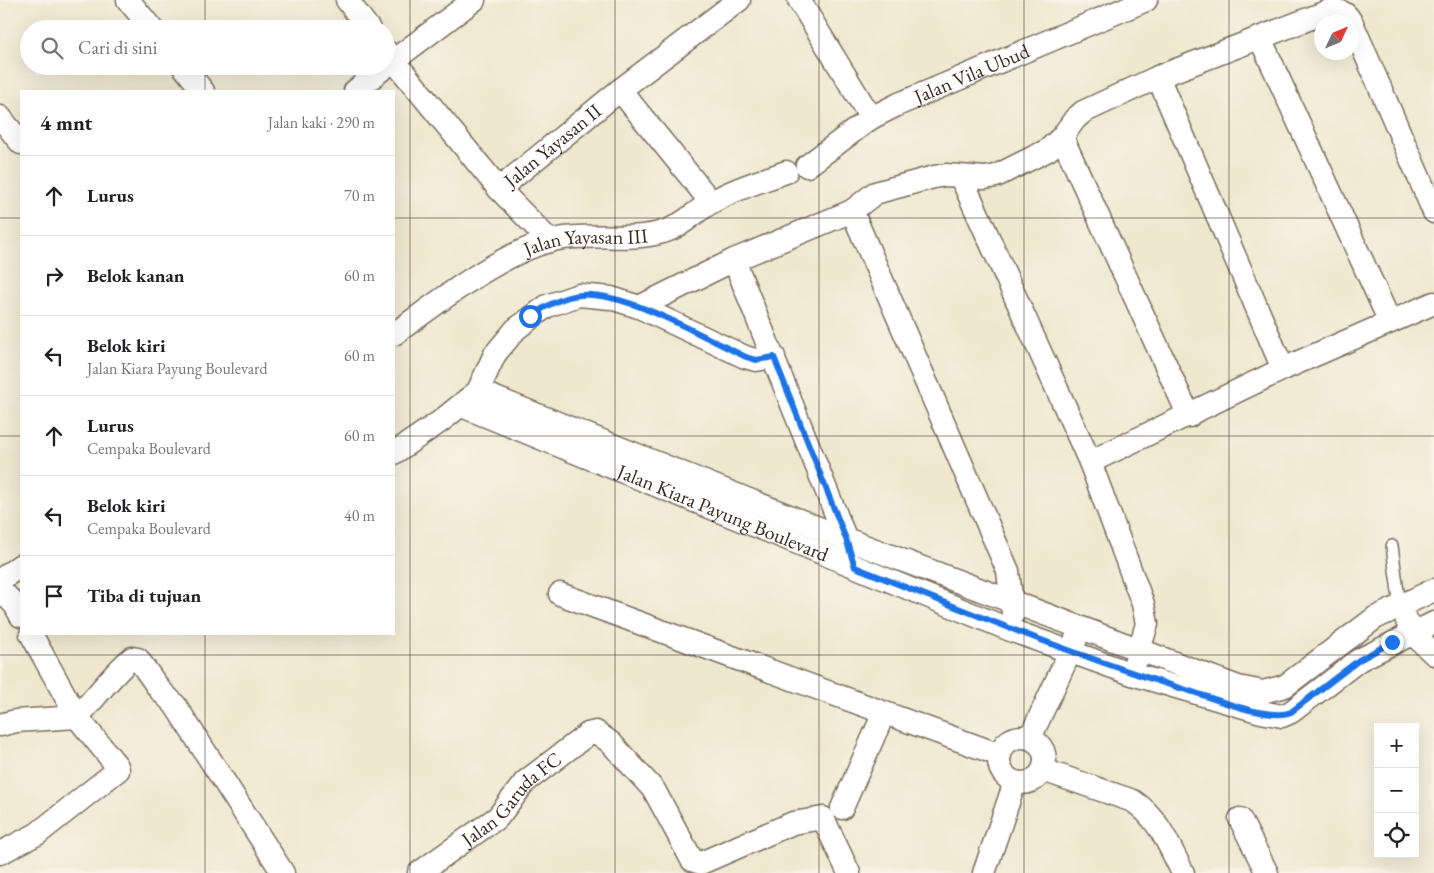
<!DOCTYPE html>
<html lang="id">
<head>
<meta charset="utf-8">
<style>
  :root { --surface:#fff; --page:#f6f6f6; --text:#202124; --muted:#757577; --line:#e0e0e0 }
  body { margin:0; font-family:"EB Garamond",serif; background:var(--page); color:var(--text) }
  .controls { position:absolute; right:15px; bottom:15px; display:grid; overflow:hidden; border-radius:0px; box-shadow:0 5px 20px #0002 }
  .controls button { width:45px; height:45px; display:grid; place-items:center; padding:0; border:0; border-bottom:1px solid var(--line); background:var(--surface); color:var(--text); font:25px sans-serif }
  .compass { position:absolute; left:1314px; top:15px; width:45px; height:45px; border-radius:50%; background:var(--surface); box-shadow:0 5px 20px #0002; rotate:46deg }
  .stop { position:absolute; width:15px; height:15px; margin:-11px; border:4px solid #1a73e8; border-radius:50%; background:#fff }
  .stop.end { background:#1a73e8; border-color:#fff; box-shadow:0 1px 5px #0008 }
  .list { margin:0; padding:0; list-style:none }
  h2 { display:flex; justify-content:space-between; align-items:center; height:65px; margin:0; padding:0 20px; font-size:21px }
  h2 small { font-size:16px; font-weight:400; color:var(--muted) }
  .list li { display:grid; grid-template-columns:32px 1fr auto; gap:15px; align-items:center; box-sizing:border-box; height:80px; padding:0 20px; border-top:1px solid var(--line) }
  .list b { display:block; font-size:19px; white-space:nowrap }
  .list p { margin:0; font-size:16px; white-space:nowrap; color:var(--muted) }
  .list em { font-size:16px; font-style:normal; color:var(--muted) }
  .icon { flex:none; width:28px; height:28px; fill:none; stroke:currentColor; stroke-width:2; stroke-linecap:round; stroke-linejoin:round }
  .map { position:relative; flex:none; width:1434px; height:873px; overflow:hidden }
  .search { position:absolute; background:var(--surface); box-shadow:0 5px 20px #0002; left:20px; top:20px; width:375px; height:55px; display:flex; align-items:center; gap:12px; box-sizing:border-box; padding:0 18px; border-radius:28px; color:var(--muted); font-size:19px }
  .panel { position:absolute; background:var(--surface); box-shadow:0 5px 20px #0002; left:20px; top:90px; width:375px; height:545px; border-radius:0px }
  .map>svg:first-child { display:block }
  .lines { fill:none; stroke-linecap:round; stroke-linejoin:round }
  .lane-casing { stroke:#7a6c5c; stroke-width:14 }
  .street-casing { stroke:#7a6c5c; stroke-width:25 }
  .lane { stroke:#fff; stroke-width:11 }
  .street { stroke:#fff; stroke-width:22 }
  .route { stroke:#1a73e8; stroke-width:6 }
  .grid { fill:none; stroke:#3b2a1e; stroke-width:1; stroke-opacity:0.55 }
  .labels { text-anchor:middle; stroke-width:4; stroke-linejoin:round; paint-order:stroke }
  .street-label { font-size:20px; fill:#3b2a1e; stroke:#f7f3e8 }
</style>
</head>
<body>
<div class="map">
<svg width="1434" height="873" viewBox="0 0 1434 873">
  <rect width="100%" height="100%" fill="#f7f3e8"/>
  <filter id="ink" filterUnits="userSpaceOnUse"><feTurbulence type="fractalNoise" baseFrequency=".02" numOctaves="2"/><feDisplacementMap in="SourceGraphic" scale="10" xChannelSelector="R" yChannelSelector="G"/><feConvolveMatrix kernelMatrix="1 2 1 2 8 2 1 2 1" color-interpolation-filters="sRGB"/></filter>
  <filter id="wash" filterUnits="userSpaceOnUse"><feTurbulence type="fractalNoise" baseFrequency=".0096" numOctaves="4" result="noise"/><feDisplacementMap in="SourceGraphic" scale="20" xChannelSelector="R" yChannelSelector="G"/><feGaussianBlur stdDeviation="1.12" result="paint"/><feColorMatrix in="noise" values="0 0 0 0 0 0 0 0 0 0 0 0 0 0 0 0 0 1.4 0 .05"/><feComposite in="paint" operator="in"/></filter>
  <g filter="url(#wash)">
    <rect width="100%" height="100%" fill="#efe8cf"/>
  </g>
  <g filter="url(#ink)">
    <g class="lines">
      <defs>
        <path id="lane" d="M1392,546L1400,607"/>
        <g id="street">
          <path d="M128,0L152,29"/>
          <path d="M347,0L369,29"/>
          <path d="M799,0L871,118"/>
          <path d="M1352,23L1434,212"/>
          <path d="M1260,38L1390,322"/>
          <path d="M386,51L499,189L550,241"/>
          <path d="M183,66L203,91"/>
          <path d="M386,66L474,0"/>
          <path d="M1158,77L1283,369"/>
          <path d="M620,90L711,202"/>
          <path d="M355,91L386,66"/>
          <path d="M0,117L21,143"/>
          <path d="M1062,137L1189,416"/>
          <path id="s1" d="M807,166L871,118L899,104L1146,0"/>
          <path d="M961,177L1090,462L1143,604L1147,624L1135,663"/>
          <path id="s2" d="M499,189L620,90L739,0"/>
          <path d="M852,211L875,193L934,177L946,175L985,178L996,176L1048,150L1062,137L1075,119L1083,112L1158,77L1329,11C1340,10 1346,12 1351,22"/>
          <path d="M734,260L849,547"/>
          <path d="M639,307L734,260L852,211L1008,571L1013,614"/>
          <path id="s3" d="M394,334C439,302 503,250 558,239C593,232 629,242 663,232C682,227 695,211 712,202C734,189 761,181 786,172"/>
          <path d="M478,391L846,539L1238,687L1263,692L1285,686L1375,618L1434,590"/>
          <path id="s4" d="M462,406L1013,631L1132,674L1261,712L1282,716L1291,712L1359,660L1434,623"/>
          <path d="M394,453L441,421L478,391L495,354L516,329L547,306L579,295L611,298L639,307L745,357L756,360L774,357"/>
          <path d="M1090,462L1283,369L1434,303"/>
          <path d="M0,580L21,565"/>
          <path d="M0,589L15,605L21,616"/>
          <path d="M560,594L1000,755"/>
          <path d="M1407,621L1412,633L1434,654"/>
          <path d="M0,725L16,721L77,717C96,698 111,675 132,658L138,659L160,690L175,705L283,873"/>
          <circle cx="1022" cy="760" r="23"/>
          <path d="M1030,738L1076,639"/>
          <path d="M1043,770L1133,801C1159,818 1169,846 1183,873"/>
          <path d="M842,808L884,713"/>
          <path d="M1240,819L1267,873"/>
          <path d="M0,853L37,834L118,770L117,766L77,717L31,634"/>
          <path id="s5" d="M419,873L498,817L525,782L588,734L596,732L611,743L654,790L692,860L701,863L793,823L823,818L849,873"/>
          <path d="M984,873L1015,782"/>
        </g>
      </defs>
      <!-- lane casing -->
      <use href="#lane" class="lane-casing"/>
      <!-- street casing -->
      <use href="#street" class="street-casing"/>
      <!-- lane -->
      <use href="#lane" class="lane"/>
      <!-- street -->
      <use href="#street" class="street"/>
    </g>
  </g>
  <g class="lines" filter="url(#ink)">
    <!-- route -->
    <path class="route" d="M530,316C545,307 563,296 580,295C627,291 703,337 746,357L756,360L774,357L846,539L855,567C968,612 1080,658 1196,693C1218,700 1271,721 1291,712L1359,660L1392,642"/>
  </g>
  <!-- grid -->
  <path class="grid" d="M205,0V29M410,0V873M615,0V873M819,0V873M1024,0V873M1229,0V873M205,66V91M0,218H21M394,218H1434M0,436H21M394,436H1434M205,634V873M0,655H1434"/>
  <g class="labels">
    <!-- street labels -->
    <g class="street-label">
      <text dy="7" stroke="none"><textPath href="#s1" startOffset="190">Jalan Vila Ubud</textPath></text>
      <text dy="7" stroke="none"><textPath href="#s2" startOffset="69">Jalan Yayasan II</textPath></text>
      <text dy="7" stroke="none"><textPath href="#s3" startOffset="218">Jalan Yayasan III</textPath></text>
      <text dy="7" stroke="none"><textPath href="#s4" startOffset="282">Jalan Kiara Payung Boulevard</textPath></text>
      <text dy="7" stroke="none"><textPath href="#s5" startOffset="119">Jalan Garuda FC</textPath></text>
    </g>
  </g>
</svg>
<div class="controls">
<button>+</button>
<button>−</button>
<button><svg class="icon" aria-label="locate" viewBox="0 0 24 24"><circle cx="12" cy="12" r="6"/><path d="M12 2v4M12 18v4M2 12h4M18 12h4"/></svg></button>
</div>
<svg class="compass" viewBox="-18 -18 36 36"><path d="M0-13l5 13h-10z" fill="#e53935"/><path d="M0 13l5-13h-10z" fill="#757577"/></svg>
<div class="stop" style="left:530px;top:316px"></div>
<div class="stop end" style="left:1392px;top:642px"></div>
<div class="search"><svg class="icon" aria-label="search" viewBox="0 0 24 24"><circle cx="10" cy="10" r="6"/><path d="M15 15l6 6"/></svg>Cari di sini</div>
<section class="panel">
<h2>4 mnt<small>Jalan kaki · 290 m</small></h2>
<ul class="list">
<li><svg class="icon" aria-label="ahead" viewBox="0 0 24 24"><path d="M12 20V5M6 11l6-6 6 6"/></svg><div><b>Lurus</b></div><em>70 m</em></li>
<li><svg class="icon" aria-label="right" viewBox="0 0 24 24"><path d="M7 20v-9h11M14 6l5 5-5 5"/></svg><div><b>Belok kanan</b></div><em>60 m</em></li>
<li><svg class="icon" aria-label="left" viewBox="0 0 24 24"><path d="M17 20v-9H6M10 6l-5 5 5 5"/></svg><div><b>Belok kiri</b><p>Jalan Kiara Payung Boulevard</p></div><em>60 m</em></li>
<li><svg class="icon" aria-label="ahead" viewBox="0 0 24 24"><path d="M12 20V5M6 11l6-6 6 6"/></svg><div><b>Lurus</b><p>Cempaka Boulevard</p></div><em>60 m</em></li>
<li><svg class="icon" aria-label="left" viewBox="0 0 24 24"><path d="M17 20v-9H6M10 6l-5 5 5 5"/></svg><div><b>Belok kiri</b><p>Cempaka Boulevard</p></div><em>40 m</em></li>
<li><svg class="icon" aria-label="arrive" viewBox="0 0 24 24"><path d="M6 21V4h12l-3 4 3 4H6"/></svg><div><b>Tiba di tujuan</b></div></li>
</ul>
</section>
</div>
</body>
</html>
